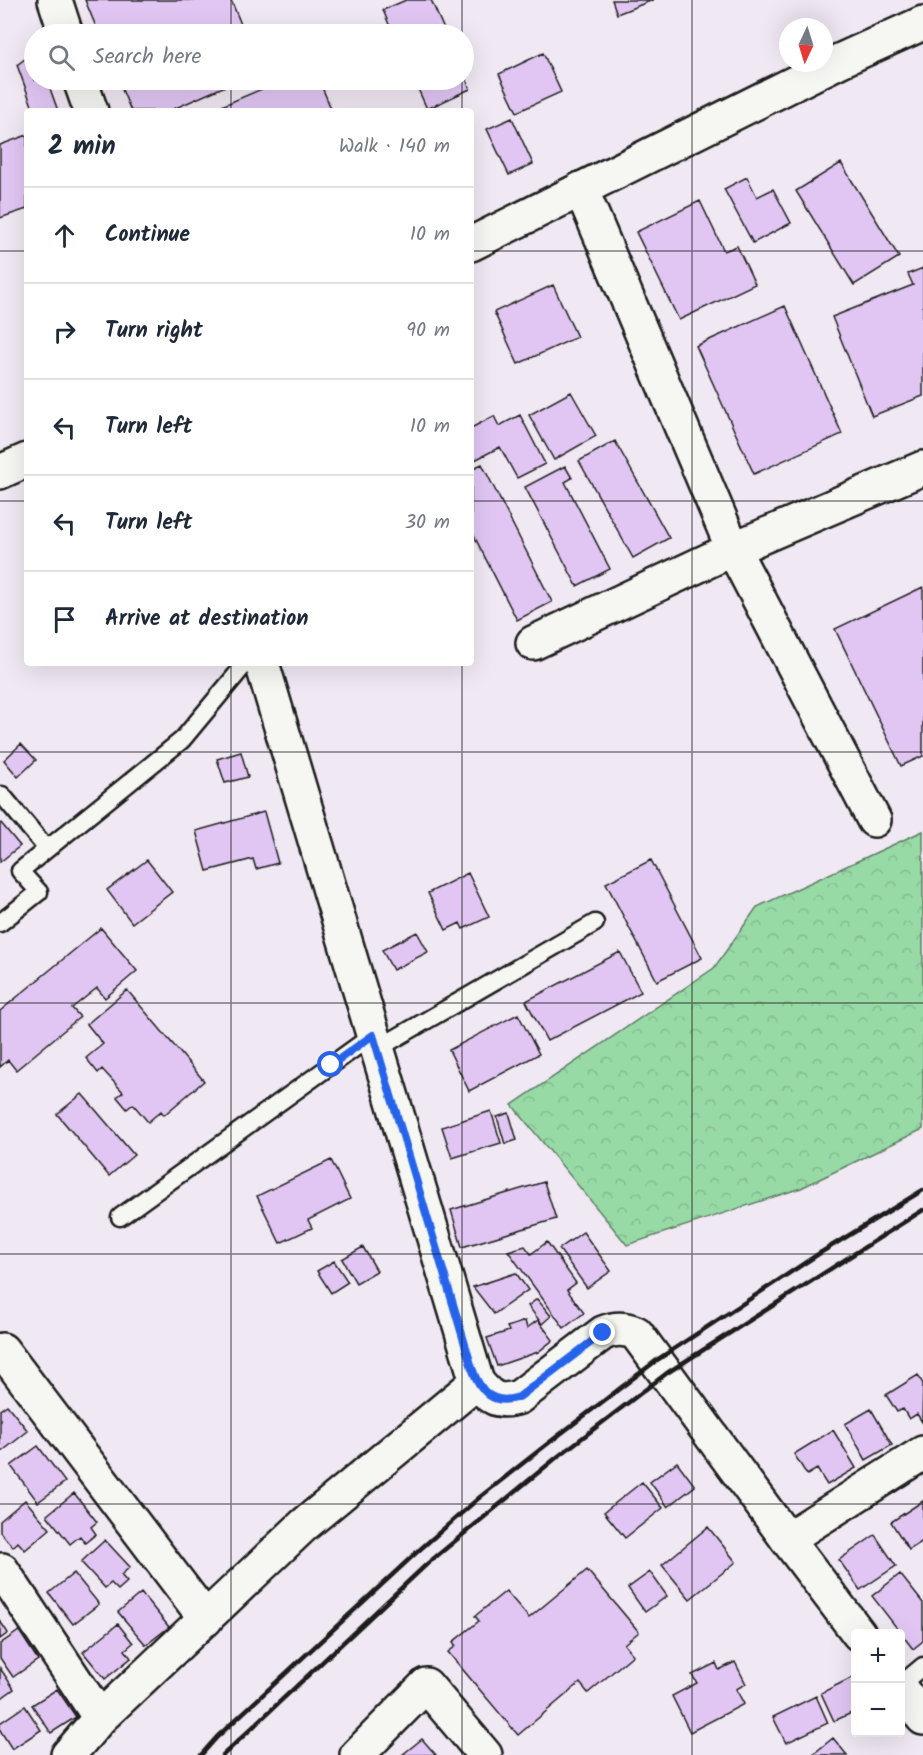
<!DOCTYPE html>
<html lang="en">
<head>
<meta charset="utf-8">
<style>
  :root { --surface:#fff; --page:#f6f6f7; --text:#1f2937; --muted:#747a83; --line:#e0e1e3 }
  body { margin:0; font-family:Kalam,sans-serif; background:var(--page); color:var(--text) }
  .controls { position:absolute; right:18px; bottom:18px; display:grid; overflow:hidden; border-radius:6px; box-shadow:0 6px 24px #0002 }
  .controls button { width:54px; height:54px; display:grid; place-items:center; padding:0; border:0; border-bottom:2px solid var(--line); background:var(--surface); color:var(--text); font:30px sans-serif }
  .compass { position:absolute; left:779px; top:18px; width:54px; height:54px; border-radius:50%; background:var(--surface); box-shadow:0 6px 24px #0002; rotate:184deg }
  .stop { position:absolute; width:18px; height:18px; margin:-14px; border:4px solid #2563eb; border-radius:50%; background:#fff }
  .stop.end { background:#2563eb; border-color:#fff; box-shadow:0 2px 6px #0008 }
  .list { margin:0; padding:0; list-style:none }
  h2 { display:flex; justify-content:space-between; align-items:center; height:78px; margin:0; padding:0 24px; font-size:26px }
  h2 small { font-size:20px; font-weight:400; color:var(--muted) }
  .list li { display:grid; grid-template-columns:39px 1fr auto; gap:18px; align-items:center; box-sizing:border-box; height:96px; padding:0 24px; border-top:2px solid var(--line) }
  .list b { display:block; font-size:22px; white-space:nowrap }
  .list em { font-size:20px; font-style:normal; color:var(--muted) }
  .icon { flex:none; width:33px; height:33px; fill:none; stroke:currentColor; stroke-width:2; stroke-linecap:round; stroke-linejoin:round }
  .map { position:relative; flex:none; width:923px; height:1755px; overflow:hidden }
  .search { position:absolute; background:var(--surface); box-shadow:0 6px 24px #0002; left:24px; top:24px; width:450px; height:66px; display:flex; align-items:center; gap:15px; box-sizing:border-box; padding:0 21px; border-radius:33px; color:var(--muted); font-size:22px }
  .panel { position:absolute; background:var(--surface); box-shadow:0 6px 24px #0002; left:24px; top:108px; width:450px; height:558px; border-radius:6px }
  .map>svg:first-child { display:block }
  .forest { fill:url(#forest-crowns); stroke:#5a7b61; stroke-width:1.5 }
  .building { fill:#e1c6f4; stroke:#1c1c1c; stroke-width:1.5 }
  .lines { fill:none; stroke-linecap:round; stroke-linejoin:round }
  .lane-casing { stroke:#1c1c1c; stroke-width:21 }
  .street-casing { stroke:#1c1c1c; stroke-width:38 }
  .secondary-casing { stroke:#1c1c1c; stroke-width:38 }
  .lane { stroke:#f6f6f2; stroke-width:16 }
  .street { stroke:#f6f6f2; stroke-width:33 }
  .secondary { stroke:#f6f6f2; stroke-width:33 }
  .rail { stroke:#1c1c1c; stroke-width:4.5 }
  .route { stroke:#2563eb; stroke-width:8 }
  .grid { fill:none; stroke:#1c1c1c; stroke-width:1.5; stroke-opacity:0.55 }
</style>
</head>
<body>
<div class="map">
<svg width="923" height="1755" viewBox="0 0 923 1755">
  <defs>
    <pattern id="forest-crowns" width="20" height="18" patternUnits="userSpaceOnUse" patternTransform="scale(1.5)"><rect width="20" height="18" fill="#97daa6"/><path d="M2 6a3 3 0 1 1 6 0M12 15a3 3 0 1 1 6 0" fill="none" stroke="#82ba8e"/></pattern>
  </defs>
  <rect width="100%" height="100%" fill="#f0e8f3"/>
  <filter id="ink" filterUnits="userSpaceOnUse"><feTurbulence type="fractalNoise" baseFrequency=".0167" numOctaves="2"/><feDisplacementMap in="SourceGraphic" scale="12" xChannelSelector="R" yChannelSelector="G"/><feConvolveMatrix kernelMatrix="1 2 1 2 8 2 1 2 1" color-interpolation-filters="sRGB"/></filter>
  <g filter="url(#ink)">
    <!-- forest -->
    <path class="forest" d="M923,831V1129L801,1188L627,1245L512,1105L714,968L757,907Z"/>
    <!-- building -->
    <path class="building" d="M85,0H231L245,34H99Z
      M406,0H431L446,34H393L383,10Z
      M612,0H653L617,14Z
      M34,52V80H47L58,111H34L17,65Z
      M543,53L561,92L517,112L499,74Z
      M464,74L470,89L427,109L414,80H464Z
      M118,80H227L230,84L169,111H131Z
      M283,80H319L332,111H210Z
      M512,118L533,164L509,175L487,129Z
      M27,135V209L0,218V145Z
      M841,163L899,257L854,285L796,191Z
      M747,177L757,197L773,189L791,223L753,243L724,189Z
      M700,201L724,251L737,246L755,284L679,320L636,232Z
      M923,268V396L872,416L832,317L913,285L908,274Z
      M553,285L577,337L518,364L494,312Z
      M785,306L842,434L754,474L696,346Z
      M571,392L596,436L554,460L529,415Z
      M520,415L545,464L517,478L500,447L471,462V428L494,416L499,426Z
      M615,441L669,538L633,558L579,461Z
      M482,464L552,602L517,620L471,530V469Z
      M565,466L572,478L565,482L610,569L577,586L525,487Z
      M923,587V756L901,766L835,629Z
      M21,744L36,760L18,777L4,760Z
      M241,752L248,777L225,783L217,759Z
      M264,812L278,863L256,869L253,859L207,871L196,831Z
      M1,823L20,846L0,862V824Z
      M147,860L172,892L132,923L107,890Z
      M651,860L702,958L657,981L606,883Z
      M468,873L489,917L463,929L460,923L446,930L428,893Z
      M101,928L137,971L105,998L97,988L72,1008L80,1017L16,1070L8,1060L0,1067V1011Z
      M417,932L428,952L393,970L382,950Z
      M620,952L641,992L547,1041L526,1001Z
      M127,990L204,1081L164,1115L161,1111L148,1122L133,1104L127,1109L117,1097L123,1092L102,1069L98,1073L86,1058L103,1044L87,1024Z
      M518,1014L539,1054L469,1091L449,1050Z
      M82,1094L134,1155L109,1176L57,1114Z
      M491,1111L501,1143L452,1158L442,1127Z
      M509,1113L517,1140L505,1144L497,1117Z
      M331,1160L350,1199L308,1220L312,1228L280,1243L257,1196Z
      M544,1182L556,1219L462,1247L451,1210Z
      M583,1232L611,1271L587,1288L559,1249Z
      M547,1242L576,1283L567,1290L584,1313L564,1328L508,1251L525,1246L531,1254Z
      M363,1247L377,1271L356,1283L342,1259Z
      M334,1261L348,1282L331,1293L317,1271Z
      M516,1273L528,1290L494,1314L473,1287Z
      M537,1299L551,1316L542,1324L528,1306Z
      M538,1320L553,1340L538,1352L497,1366L487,1338L509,1331L507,1327L525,1321L527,1328Z
      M918,1375L923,1384L922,1422L917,1414L909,1419L903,1409L897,1412L886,1395Z
      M7,1405L28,1431L0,1453V1410Z
      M871,1409L892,1445L866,1460L845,1424Z
      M833,1430L856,1468L827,1485L817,1469L807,1475L794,1454Z
      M38,1446L65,1482L38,1502L11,1466Z
      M677,1462L695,1486L668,1507L650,1482Z
      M642,1482L663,1508L625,1538L604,1512Z
      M74,1493L97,1522L91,1527L96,1534L85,1543L80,1536L70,1544L47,1515Z
      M25,1500L50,1529L25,1550L18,1542L13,1547L0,1532V1521Z
      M923,1501V1541L909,1550L891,1522Z
      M708,1527L736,1562L690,1599L662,1565Z
      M875,1535L896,1566L860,1590L839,1560Z
      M105,1540L130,1567L121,1575L127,1582L118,1590L111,1583L105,1588L81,1562Z
      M587,1570L639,1632L624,1644L633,1655L588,1693L580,1683L518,1735L448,1652L456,1646L453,1642L479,1621L475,1616L506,1591L529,1618Z
      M650,1572L667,1596L645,1612L628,1588Z
      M74,1573L99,1604L73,1624L49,1593Z
      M900,1574L923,1603V1641L913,1649L872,1596Z
      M141,1593L169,1627L146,1645L118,1612Z
      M0,1621L8,1633L0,1639Z
      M118,1624L133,1643L125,1650L131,1658L105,1679L83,1652Z
      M19,1631L38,1660L13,1677L0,1658V1644Z
      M735,1662L746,1684L736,1689L744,1704L690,1732L672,1696L697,1683L692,1675L716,1663L719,1670Z
      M0,1668L14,1689L0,1699Z
      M855,1676L856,1711L834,1721L821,1693Z
      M57,1689L76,1717L51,1733L32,1705Z
      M816,1696L828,1723L786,1743L773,1717Z
      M25,1706L41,1730L12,1749L0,1730V1723Z
      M833,1738L847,1755H812Z
      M422,1739L436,1755H402Z"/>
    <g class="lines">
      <defs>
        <path id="lane" d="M0,797L2,795L47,849
          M0,923L39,892L20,871L182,740L246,663
          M377,1049L595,923
          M120,1217L373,1035
          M900,1685L923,1666"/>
        <path id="street" d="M581,189L733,549L874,820
          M533,643L733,549L923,468
          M0,1351L2,1350L206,1619
          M787,1539L923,1453
          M0,1572L2,1570L100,1718
          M68,1755L100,1718L304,1525L477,1382
          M357,1755L426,1685L485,1755"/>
        <path id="secondary" d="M55,0L66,34
          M80,80L91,111
          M471,244L839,61L923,23
          M0,472L27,460
          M262,663L477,1382C490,1398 498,1404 519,1397L603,1333C615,1328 624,1328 636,1333L787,1539L859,1634
          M900,1688L923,1718"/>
      </defs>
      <!-- lane casing -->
      <use href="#lane" class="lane-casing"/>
      <!-- street casing -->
      <use href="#street" class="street-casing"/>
      <!-- secondary casing -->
      <use href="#secondary" class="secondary-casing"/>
      <!-- lane -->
      <use href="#lane" class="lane"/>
      <!-- street -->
      <use href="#street" class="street"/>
      <!-- secondary -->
      <use href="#secondary" class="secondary"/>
      <!-- rail -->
      <path class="rail" d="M201,1755L217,1737L417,1552L480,1497L546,1445L657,1360L820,1253L923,1190
        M223,1755L427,1564L556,1458L667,1373L923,1210"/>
    </g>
  </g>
  <g class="lines" filter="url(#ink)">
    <!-- route -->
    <path class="route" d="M331,1065L373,1035L472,1368C480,1392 493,1406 519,1397L603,1333"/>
  </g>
  <!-- grid -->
  <path class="grid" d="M231,0V34M462,0V34M692,0V1755M231,80V111M462,80V111M0,251H27M471,251H923M0,501H27M471,501H923M231,663V1755M462,663V1755M0,752H923M0,1003H923M0,1254H923M0,1504H923"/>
</svg>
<div class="controls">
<button>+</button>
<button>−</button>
</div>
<svg class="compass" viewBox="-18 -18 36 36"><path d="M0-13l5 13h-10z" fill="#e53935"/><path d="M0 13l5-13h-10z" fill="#747a83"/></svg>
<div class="stop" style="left:331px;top:1065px"></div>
<div class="stop end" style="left:603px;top:1333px"></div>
<div class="search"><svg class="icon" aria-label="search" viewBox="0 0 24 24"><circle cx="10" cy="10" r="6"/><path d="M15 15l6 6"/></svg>Search here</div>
<section class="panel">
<h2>2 min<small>Walk · 140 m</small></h2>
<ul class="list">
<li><svg class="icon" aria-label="ahead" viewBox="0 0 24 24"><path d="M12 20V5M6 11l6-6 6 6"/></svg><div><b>Continue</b></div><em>10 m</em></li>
<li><svg class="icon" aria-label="right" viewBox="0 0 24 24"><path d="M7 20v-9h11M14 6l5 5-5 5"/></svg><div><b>Turn right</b></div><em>90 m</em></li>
<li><svg class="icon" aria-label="left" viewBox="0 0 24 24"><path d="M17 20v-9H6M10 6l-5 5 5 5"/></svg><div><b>Turn left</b></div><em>10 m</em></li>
<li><svg class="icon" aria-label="left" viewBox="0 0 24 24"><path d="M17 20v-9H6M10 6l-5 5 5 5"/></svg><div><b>Turn left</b></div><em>30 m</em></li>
<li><svg class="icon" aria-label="arrive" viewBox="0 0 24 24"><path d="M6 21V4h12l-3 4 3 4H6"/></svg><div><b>Arrive at destination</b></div></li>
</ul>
</section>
</div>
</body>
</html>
